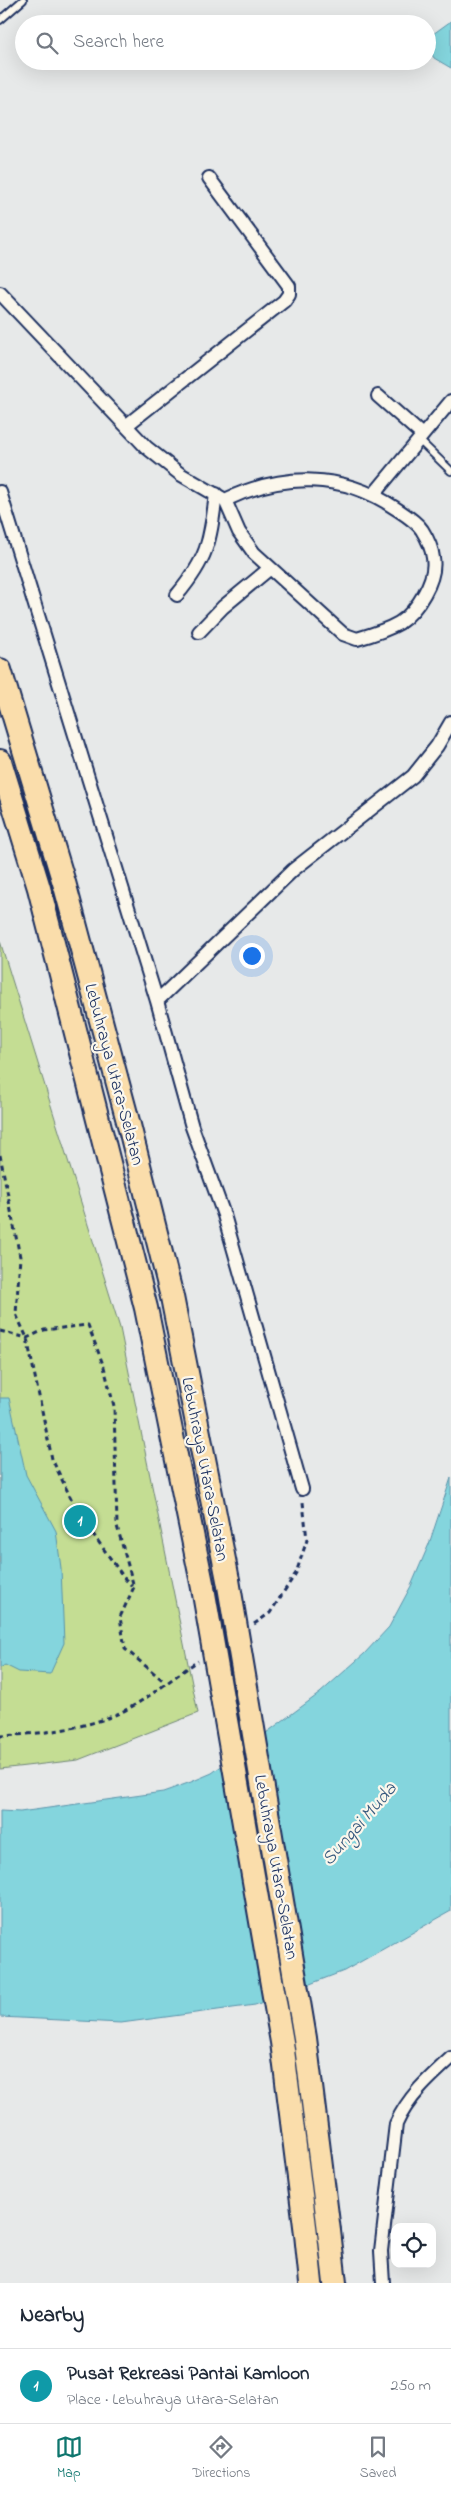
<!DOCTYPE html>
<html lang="en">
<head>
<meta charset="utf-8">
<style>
  :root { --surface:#fff; --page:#f6f6f7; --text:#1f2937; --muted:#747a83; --line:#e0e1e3; --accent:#0f766e }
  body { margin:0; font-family:"Indie Flower",sans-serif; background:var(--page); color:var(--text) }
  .controls { position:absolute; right:15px; bottom:15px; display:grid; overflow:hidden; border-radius:10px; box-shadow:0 5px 20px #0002 }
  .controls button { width:45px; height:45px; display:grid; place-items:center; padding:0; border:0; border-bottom:1px solid var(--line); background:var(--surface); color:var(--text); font:25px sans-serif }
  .you { position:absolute; left:251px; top:955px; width:18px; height:18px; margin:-12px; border:4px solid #fff; border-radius:50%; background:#1a73e8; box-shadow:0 0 0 8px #1a73e833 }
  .badge { display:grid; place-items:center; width:32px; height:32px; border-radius:50%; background:var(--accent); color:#fff; font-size:16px; font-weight:700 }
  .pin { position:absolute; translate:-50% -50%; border:2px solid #fff; box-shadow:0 1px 5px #0006 }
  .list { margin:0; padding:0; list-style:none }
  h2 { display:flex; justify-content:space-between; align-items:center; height:65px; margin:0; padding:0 20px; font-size:21px }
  h2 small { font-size:16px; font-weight:400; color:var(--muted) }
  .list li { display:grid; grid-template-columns:32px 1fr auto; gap:15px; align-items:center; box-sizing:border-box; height:75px; padding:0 20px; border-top:1px solid var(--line) }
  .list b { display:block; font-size:19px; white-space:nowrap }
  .list p { margin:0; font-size:16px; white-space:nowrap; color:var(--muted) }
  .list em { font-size:16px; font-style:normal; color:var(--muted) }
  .icon { flex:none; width:28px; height:28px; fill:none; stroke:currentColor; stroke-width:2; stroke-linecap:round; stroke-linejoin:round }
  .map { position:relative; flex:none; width:451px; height:2283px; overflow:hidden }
  .search { position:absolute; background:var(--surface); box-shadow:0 5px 20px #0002; left:15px; right:15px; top:15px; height:55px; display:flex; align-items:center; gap:12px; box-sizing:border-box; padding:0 18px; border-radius:28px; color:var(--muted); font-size:19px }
  .sheet { height:140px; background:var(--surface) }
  nav { display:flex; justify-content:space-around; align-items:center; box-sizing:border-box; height:70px; border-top:1px solid var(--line); background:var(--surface); font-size:14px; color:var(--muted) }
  nav a { display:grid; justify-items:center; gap:2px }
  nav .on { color:var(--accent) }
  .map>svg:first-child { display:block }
  .green { fill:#c4dd93; stroke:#708678 }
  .water { fill:#84d5dd; stroke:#5a93aa }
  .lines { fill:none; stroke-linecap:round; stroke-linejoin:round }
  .lane-casing { stroke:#1b2f5e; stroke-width:10 }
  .street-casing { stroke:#1b2f5e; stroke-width:16 }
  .highway-casing { stroke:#1b2f5e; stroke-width:26 }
  .path { stroke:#1b2f5e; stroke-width:3; stroke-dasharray:5 4; stroke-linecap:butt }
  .lane { stroke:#fbf7ec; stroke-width:6 }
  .street { stroke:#fbf7ec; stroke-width:12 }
  .highway { stroke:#faddab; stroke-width:22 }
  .highway-bridge-casing { stroke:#1b2f5e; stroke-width:26; stroke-linecap:butt }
  .highway-bridge { stroke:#faddab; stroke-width:22 }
  .labels { text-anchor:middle; stroke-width:4.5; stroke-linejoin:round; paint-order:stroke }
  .street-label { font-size:18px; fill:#1b2f5e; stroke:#fbf7ec }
  .water-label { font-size:19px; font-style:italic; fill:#35587e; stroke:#fbf7ec }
</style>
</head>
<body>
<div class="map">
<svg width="451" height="2283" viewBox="0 0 451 2283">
  <rect width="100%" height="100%" fill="#e7e9e9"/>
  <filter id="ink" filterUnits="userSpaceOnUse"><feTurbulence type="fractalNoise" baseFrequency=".02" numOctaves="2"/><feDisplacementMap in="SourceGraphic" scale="10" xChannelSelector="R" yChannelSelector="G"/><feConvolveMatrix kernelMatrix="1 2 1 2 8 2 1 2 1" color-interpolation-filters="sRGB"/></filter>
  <g filter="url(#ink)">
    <!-- green -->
    <path class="green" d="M0,941L120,1328L198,1713L78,1760L0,1769Z"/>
    <!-- water -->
    <path class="water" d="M451,21V68L434,58L428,47L433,34Z
      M0,1398H9L26,1475L56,1531L61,1568L64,1643L50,1674L19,1672L5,1665L0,1668Z
      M451,1478V1911L344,1971L255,2005L121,2023L0,2017V1811L20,1812L163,1792L191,1782L212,1773L320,1693L364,1654L389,1627L411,1586L429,1544Z"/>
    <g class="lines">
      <defs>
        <path id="lane" d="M0,20L23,0
          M418,439L451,471"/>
        <path id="street" d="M0,293L146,447L180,474L225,500L239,532L254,553L343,634L357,639C371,635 387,630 399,623C417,611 437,579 433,558C432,548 427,538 422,530C416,521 404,514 395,508C342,472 282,473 225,500
          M378,396L421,434
          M127,425L284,301L289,294V286L209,178
          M0,492L157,1001L192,1127L224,1215L302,1489
          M374,494L451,401
          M177,595C209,557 210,540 216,494
          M199,632L223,607L269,569
          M157,1001L293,870L413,776L437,746L451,722
          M383,2283L381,2251L396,2124C408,2097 429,2078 451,2058"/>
        <path id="highway" d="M0,670L65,886L129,1125L172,1297L228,1580
          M0,761L39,888L146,1308L203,1588
          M329,2231L335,2283
          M306,2234L311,2283"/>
      </defs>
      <!-- lane casing -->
      <use href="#lane" class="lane-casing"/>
      <!-- street casing -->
      <use href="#street" class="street-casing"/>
      <!-- highway casing -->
      <use href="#highway" class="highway-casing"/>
      <!-- path -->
      <path class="path" d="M0,1155L20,1257L16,1314L27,1338L52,1459L78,1513L125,1579L132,1586
        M0,1331L27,1338L44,1330L88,1325L104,1367L114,1406L117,1526L134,1587L120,1617L125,1649L165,1682
        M254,1624L270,1613L296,1573L307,1540L303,1502
        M0,1736C36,1734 76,1730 110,1717C142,1705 170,1679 198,1661"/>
      <!-- lane -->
      <use href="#lane" class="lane"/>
      <!-- street -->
      <use href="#street" class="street"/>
      <!-- highway -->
      <use href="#highway" class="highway"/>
      <defs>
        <path id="highway-bridge" d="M228,1580L305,2038L329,2231
          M203,1588L282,2042L306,2234"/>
      </defs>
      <!-- highway-bridge casing -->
      <use href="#highway-bridge" class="highway-bridge-casing"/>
      <!-- highway-bridge -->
      <use href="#highway-bridge" class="highway-bridge"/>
    </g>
  </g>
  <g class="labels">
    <!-- street labels -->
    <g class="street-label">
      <text transform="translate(115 1074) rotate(75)" y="6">Lebuhraya Utara–Selatan</text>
      <text transform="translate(206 1469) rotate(79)" y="6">Lebuhraya Utara–Selatan</text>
      <text transform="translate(277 1867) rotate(80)" y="6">Lebuhraya Utara–Selatan</text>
    </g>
    <!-- water labels -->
    <g class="water-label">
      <text transform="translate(358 1823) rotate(-49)" y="7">Sungai Muda</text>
    </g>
  </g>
</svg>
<div class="controls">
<button><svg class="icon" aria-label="locate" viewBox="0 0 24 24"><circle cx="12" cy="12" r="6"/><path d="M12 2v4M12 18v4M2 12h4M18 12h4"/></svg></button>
</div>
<div class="you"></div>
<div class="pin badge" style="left:80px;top:1521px;background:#0f9aa8">1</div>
<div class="search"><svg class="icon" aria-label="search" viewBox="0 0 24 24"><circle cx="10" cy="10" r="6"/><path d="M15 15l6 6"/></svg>Search here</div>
</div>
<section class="sheet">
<h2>Nearby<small></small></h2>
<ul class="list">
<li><span class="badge" style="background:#0f9aa8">1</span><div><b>Pusat Rekreasi Pantai Kamloon</b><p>Place · Lebuhraya Utara–Selatan</p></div><em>250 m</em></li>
</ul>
</section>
<nav>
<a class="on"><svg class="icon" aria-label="map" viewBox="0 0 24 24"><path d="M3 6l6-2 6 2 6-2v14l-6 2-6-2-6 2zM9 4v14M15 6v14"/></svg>Map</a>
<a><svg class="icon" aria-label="directions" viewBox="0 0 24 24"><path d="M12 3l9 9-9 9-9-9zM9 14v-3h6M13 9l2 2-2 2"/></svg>Directions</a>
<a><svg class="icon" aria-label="saved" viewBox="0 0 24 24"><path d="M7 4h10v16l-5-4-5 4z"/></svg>Saved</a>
</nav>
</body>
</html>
